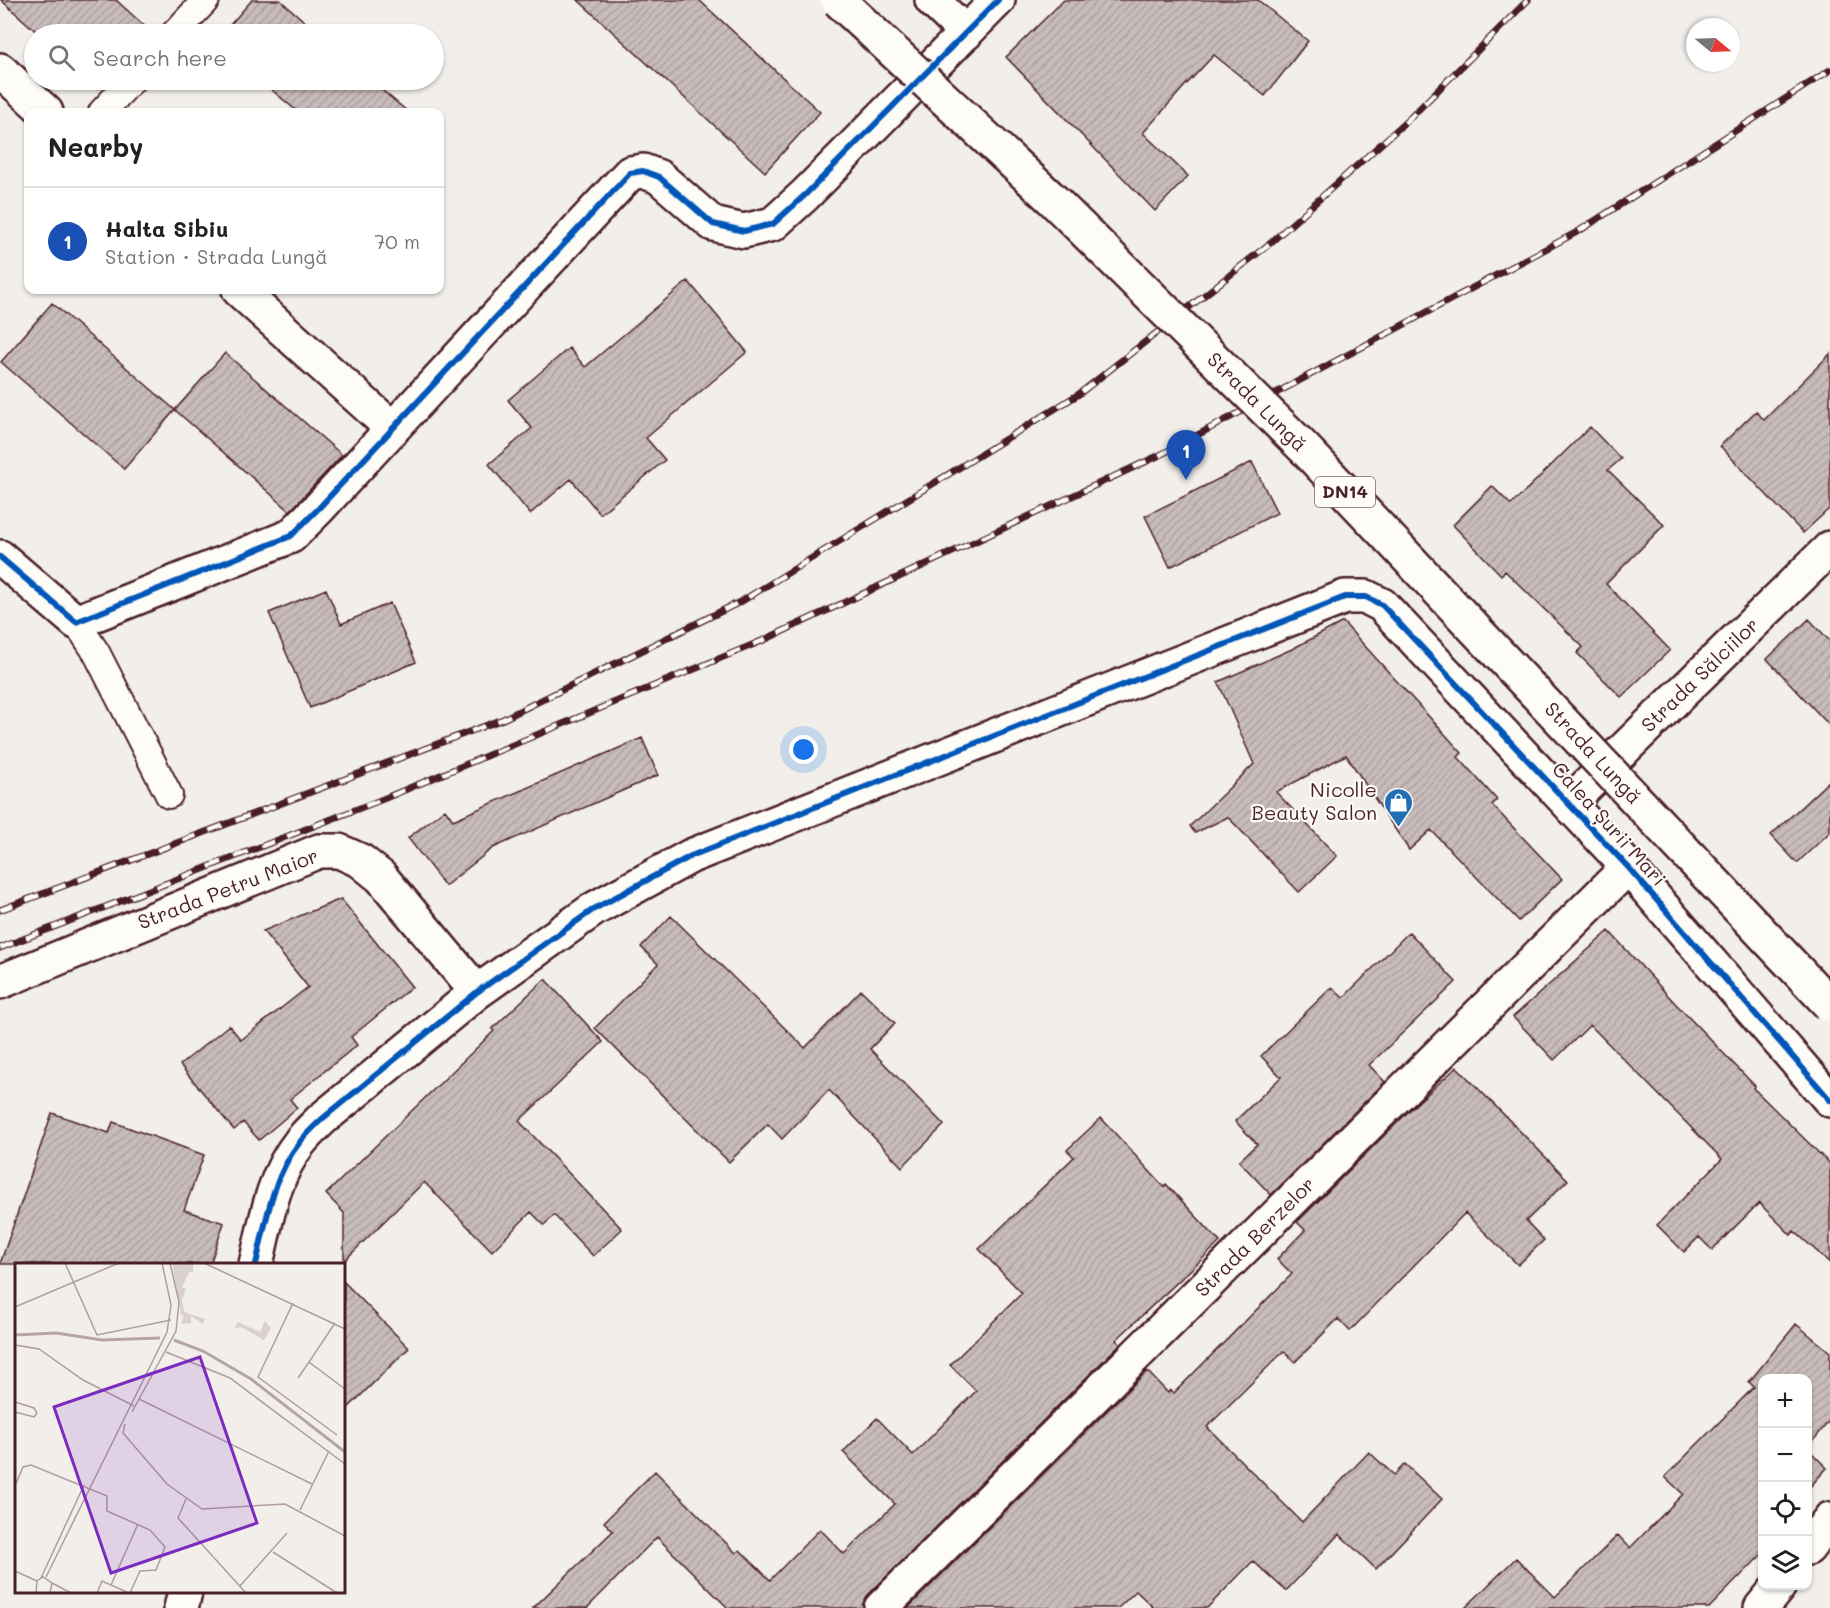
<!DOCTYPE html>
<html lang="en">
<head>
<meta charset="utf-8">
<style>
  :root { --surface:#fff; --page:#f2f2f2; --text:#202124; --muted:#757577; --line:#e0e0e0; --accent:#1f6fb2 }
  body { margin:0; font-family:Mali,sans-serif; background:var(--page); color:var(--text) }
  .controls { position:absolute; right:18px; bottom:18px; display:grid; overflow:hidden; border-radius:12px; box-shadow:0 2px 4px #0004 }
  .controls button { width:54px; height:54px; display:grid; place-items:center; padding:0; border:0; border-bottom:2px solid var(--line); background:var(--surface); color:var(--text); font:30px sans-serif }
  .compass { position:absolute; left:1686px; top:18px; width:54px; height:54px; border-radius:50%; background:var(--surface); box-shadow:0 2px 4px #0004; rotate:109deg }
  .you { position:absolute; left:804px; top:750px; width:21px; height:21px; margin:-15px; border:4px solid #fff; border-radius:50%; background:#1a73e8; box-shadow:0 0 0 9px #1a73e833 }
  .badge { display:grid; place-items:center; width:39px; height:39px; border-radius:50%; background:var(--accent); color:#fff; font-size:20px; font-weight:700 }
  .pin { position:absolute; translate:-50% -50px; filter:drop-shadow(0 2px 3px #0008) }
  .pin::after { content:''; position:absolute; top:32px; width:21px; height:18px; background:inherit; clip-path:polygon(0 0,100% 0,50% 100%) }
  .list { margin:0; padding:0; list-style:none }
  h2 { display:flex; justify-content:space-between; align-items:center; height:78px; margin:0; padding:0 24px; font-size:26px }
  h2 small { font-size:20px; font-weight:400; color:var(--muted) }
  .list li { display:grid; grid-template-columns:39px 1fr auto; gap:18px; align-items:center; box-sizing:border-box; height:108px; padding:0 24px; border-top:2px solid var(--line) }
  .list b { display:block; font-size:22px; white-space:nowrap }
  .list p { margin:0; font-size:20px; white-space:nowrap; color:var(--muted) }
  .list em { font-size:20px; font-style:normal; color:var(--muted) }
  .icon { flex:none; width:33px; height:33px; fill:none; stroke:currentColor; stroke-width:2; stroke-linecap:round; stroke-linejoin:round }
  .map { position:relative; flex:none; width:1830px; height:1608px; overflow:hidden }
  .search { position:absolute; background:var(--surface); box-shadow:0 2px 4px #0004; left:24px; top:24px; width:420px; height:66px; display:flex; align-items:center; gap:15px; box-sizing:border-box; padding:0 21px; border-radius:33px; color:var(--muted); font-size:22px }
  .panel { position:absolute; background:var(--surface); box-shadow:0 2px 4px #0004; left:24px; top:108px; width:420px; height:186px; border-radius:12px }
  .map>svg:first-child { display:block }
  .building { fill:url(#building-hatch); stroke:#4a1f2b; stroke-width:1.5 }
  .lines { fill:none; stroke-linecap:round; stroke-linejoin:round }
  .lane-casing { stroke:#4a1f2b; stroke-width:30 }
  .street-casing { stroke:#4a1f2b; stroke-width:38 }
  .lane { stroke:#fdfcf7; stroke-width:26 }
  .street { stroke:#fdfcf7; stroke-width:33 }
  .rail-casing { stroke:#4a1f2b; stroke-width:7 }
  .rail { stroke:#fdfcf7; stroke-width:4.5; stroke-dasharray:14; stroke-linecap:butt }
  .primary-bridge-casing { stroke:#4a1f2b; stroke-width:38; stroke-linecap:butt }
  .primary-bridge { stroke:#fdfcf7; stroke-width:33 }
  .cycleway-casing { stroke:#fdfcf7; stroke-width:10 }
  .cycleway { stroke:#0057b8; stroke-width:6 }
  .labels { text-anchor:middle; stroke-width:4.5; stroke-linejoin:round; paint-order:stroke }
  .shield { fill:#fdfcf7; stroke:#806168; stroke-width:1.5 }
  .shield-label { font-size:18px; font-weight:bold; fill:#4a1f2b }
  .street-label { font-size:20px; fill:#4a1f2b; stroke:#fdfcf7 }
  .poi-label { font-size:20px; fill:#4a1f2b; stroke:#fdfcf7; text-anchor:end }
  .inset-river { fill:none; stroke:#b7a5a6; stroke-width:3 }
  .inset-road { fill:none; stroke:#af9c9e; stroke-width:1.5 }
  .view { fill:#7b2cbf; fill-opacity:0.15; stroke:#7b2cbf; stroke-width:3 }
  .inset-edge { fill:none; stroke:#4a1f2b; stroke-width:3 }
</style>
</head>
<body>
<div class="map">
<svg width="1830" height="1608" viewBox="0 0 1830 1608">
  <defs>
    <pattern id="building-hatch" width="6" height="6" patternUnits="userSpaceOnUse" patternTransform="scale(1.5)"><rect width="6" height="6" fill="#c8bbbb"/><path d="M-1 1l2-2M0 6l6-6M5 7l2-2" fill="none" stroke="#ada0a1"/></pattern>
  </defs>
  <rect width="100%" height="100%" fill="#f2efeb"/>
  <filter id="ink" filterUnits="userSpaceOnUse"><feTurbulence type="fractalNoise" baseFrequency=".0167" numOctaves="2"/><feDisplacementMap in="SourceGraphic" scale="12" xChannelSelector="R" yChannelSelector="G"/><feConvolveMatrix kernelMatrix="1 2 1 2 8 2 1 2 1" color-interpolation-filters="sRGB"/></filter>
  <g filter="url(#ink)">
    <!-- building -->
    <path class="building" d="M1,0H116L150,31L147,34H39Z
      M252,0H280L319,34H222Z
      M578,0H699L820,112L765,172Z
      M1064,0H1258L1308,41L1265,96L1214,55L1183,88L1143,133L1188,176L1155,211L1006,57Z
      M87,80H105L97,89Z
      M260,80H370L408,112H298Z
      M688,281L747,352L646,438L665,460L600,514L571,479L530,514L489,464L532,428L508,400L569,348L585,367Z
      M52,303L175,410L124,469L1,362Z
      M225,353L342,455L290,511L175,410Z
      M1830,354V508L1803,533L1720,446L1756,411L1764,420Z
      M1590,427L1621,459L1608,470L1664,525L1606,584L1670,650L1621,697L1577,653L1583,647L1505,571L1501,575L1453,525L1492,486L1511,505Z
      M1252,462L1277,513L1170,567L1145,516Z
      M326,589L341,624L390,603L416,662L310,708L269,613Z
      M1809,619L1830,641V726L1767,659Z
      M1343,622L1462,753L1458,757L1497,800L1492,805L1562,879L1519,921L1431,830L1409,850L1346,755L1276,792L1337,856L1299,892L1228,817L1195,833L1190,826L1254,764L1218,682L1292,649Z
      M642,738L658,775L493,848L445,886L408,838L445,809L453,820Z
      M1830,780V832L1797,863L1771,835Z
      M341,899L412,987L351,1037L357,1045L290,1099L297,1108L259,1140L243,1122L234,1130L180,1065L229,1025L241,1040L308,987L263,931Z
      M671,916L805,1048L861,990L895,1023L870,1049L944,1125L902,1167L829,1090L782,1139L768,1124L729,1162L595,1028L658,964L641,947Z
      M1609,931L1674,1002L1755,1086L1753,1088L1830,1164V1263L1794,1231L1791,1235L1759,1203L1712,1250L1699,1237L1684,1252L1657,1225L1722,1159L1590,1025L1554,1060L1513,1017Z
      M1409,932L1456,982L1369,1065L1385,1082L1271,1195L1239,1161L1257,1144L1235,1121L1281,1077L1261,1056L1332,987L1343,998Z
      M545,979L603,1042L519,1121L622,1229L593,1256L554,1215L544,1225L531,1212L492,1251L424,1182L344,1261V1213L326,1194L494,1031L492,1029Z
      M1457,1067L1568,1180L1526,1221L1544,1240L1518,1265L1465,1213L1350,1331L1338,1319L1295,1362L1284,1351L1207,1427L1302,1522L1369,1452L1394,1475L1405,1464L1442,1499L1376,1569L1339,1534L1286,1591L1253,1561L1207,1608H1154L1136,1591L1118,1608H908L1147,1371L1168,1393L1170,1390L1174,1393L1292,1274L1277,1259L1305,1230L1297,1222L1415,1105Z
      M52,1113L109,1133L113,1122L204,1155L184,1210L224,1223L210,1264H0Z
      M1101,1118L1164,1187L1166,1184L1220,1242L1116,1340L1120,1344L868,1595L863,1603V1608H728L657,1537L587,1608H533L613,1531L604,1522L655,1471L736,1553L740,1550L770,1580L820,1529L844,1554L895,1504L843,1452L877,1418L913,1455L976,1391L950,1365L1022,1293L979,1249L1074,1157L1067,1150Z
      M344,1282L409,1348L344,1412Z
      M1796,1324L1830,1352V1420L1808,1447V1378H1762V1554L1709,1608H1465L1516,1558L1555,1597L1618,1535L1630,1548L1683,1494L1665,1477L1754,1387L1749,1382Z
      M1808,1449L1827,1468L1808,1489Z"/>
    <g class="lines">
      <defs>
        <path id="lane" d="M174,34L206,0
          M102,112L132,80
          M76,622L96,652L169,795"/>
        <path id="street" d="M932,0L966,33
          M0,70L46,112
          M239,290L393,429
          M0,557L76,622L291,536L318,509L630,173L643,171L659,177L713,224L744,231L773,224L805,195L998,0
          M1569,803L1830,548
          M0,982L319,851H339L361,861L381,877L477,992
          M256,1264C266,1222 272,1177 300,1142C306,1134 315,1126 322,1119L477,992L594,909L691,856L1345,597H1366L1382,605L1628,867L1830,1100
          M1808,1548L1830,1519
          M181,1608L185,1592
          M881,1608L1628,867
          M1761,1608L1779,1586"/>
      </defs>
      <!-- lane casing -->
      <use href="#lane" class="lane-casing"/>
      <!-- street casing -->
      <use href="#street" class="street-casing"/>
      <!-- lane -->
      <use href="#lane" class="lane"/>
      <!-- street -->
      <use href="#street" class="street"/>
      <defs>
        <path id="rail" d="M0,910L503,719L742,601L1079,394L1268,245L1410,118L1528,0
          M0,948L383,799L764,640L1160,455L1579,231L1830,70"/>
      </defs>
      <!-- rail casing -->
      <use href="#rail" class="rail-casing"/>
      <!-- rail -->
      <use href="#rail" class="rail"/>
      <defs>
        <path id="primary-bridge" d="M838,0L1051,198L1305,449L1830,1005"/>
      </defs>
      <!-- primary-bridge casing -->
      <use href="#primary-bridge" class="primary-bridge-casing"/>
      <!-- primary-bridge -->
      <use href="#primary-bridge" class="primary-bridge"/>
      <defs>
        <path id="cycleway" d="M0,557L76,622L291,536L318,509L630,173L643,171L659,177L713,224L744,231L773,224L805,195L998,0
          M256,1264C266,1222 272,1177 300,1142C306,1134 315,1126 322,1119L477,992L594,909L691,856L1345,597H1366L1382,605L1628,867L1830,1100"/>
      </defs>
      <!-- cycleway casing -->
      <use href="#cycleway" class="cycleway-casing"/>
      <!-- cycleway -->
      <use href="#cycleway" class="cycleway"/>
    </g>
  </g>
  <!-- icons -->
  <defs>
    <symbol id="shop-pin" viewBox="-11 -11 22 30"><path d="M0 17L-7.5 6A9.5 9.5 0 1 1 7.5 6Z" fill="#1f6fb2" stroke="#fdfcf7"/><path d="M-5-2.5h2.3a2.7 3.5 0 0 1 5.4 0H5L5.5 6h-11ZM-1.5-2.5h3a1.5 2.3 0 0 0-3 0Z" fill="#fff"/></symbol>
  </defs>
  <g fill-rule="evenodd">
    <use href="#shop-pin" x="1382" y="786" width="33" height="45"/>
  </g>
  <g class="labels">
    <!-- shield labels -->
    <rect class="shield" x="1315" y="477" width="60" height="30" rx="4.5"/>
    <g class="shield-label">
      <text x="1345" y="498">DN14</text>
    </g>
    <!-- street labels -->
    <g class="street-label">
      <text transform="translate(1257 402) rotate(45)" y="7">Strada Lungă</text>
      <text transform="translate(1700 675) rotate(-44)" y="7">Strada Sălciilor</text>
      <text transform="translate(1593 753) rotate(47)" y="7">Strada Lungă</text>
      <text transform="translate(1609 824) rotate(48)" y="7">Calea Șurii Mari</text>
      <text transform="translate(228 889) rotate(-21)" y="7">Strada Petru Maior</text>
      <text transform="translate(1255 1237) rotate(-45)" y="7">Strada Berzelor</text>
    </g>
    <!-- poi labels -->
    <g class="poi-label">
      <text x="1377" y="797">Nicolle<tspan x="1377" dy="23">Beauty Salon</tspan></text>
    </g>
  </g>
  <!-- overview -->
  <g transform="translate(15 1263)">
    <rect width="330" height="330" fill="#f2efeb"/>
    <path d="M157,0H178V10L175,8L167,24L171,26L167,37L169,49L190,56L188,61L176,53V60L166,61L169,52H166ZM250,58L256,65L249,77L226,64L220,65L223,59L245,69Z" fill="#d9d0cf"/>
    <path class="inset-river" d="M0,72L41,70L87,77L145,75M159,77L188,88L236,116L330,189"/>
    <path class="inset-road" d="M50,0L82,72L156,57M189,0L330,66M278,40L243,114L322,172M0,44L104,0M320,60L294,99L330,126M0,82L24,86L68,117L119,143M151,89L215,115L330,201M283,115L294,99M124,136L297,221M0,139L19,145L22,150L19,154L0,149M117,149L161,68L164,39L155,0M110,161L108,170L152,221L187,246L270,241L330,273M0,223L8,204L16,202L92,233V248L135,267L150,284L141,307L125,308L115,330M171,236L163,255L231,330M285,247L314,188M258,289L322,330M0,308L22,318M31,314L152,69L156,42L147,0M26,315L69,222M37,320L56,330M96,322L123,261M225,323L272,270M21,330L22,318L28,314L37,320L35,330M82,330L87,318L114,330"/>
    <path class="view" d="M185,94L242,260L96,310L39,144Z"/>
    <rect width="330" height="330" class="inset-edge"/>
  </g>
</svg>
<div class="controls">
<button>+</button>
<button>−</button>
<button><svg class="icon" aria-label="locate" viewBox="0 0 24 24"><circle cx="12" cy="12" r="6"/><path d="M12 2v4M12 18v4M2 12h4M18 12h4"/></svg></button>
<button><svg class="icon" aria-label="layers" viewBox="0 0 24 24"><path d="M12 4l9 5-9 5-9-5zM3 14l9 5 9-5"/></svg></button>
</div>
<svg class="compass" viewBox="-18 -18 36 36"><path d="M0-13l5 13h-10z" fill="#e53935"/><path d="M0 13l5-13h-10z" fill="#757577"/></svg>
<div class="you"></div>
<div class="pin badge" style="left:1186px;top:480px;background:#1a4fb4">1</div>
<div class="search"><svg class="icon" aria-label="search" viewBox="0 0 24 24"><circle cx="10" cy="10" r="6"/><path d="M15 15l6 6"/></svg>Search here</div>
<section class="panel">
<h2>Nearby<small></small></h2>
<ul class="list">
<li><span class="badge" style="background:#1a4fb4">1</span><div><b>Halta Sibiu</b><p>Station · Strada Lungă</p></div><em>70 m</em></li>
</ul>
</section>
</div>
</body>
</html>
